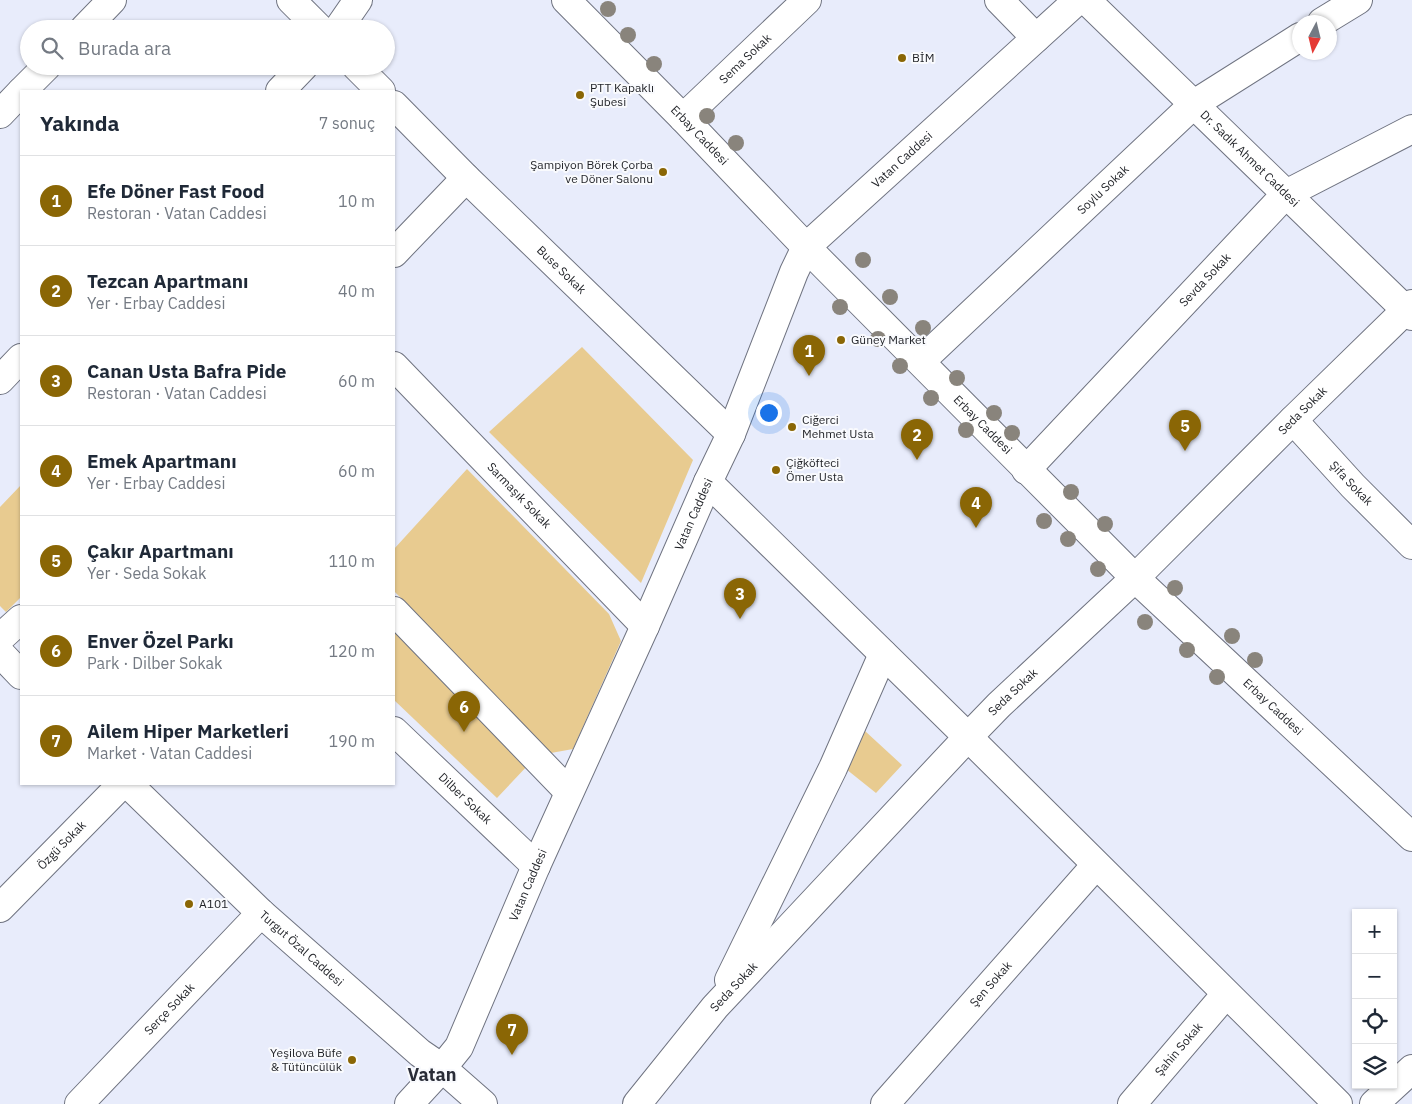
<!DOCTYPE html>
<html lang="tr">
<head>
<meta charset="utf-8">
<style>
  :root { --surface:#fff; --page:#f2f2f3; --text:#1f2937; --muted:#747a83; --line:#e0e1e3; --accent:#8a6605 }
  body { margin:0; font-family:"IBM Plex Sans",sans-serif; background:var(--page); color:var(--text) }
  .controls { position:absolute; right:15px; bottom:15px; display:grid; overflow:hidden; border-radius:0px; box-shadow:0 1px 4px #0004 }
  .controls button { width:45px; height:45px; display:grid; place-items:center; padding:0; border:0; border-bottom:1px solid var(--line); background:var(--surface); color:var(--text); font:25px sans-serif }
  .compass { position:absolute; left:1292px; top:15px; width:45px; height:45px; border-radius:50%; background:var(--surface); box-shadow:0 1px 4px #0004; rotate:187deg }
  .you { position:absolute; left:768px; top:412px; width:18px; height:18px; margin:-12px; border:4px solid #fff; border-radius:50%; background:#1a73e8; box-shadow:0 0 0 8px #1a73e833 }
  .badge { display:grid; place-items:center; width:32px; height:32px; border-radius:50%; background:var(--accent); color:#fff; font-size:16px; font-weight:700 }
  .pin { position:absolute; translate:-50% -41px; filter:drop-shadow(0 1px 2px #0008) }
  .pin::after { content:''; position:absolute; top:26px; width:18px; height:15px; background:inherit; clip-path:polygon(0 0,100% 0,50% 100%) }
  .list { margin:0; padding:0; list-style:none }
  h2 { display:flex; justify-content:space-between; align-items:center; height:65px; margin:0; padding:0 20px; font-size:21px }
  h2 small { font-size:16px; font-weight:400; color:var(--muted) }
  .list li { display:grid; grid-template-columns:32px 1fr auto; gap:15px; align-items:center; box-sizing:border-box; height:90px; padding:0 20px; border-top:1px solid var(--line) }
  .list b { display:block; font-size:19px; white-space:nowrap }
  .list p { margin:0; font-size:16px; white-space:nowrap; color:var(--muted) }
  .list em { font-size:16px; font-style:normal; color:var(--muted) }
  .icon { flex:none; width:28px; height:28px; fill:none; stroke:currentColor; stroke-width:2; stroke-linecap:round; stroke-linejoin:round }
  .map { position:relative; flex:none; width:1412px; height:1104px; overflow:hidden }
  .search { position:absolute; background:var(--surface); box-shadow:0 1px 4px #0004; left:20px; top:20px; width:375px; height:55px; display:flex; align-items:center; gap:12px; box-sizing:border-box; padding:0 18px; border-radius:28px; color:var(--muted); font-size:19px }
  .panel { position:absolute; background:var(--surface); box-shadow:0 1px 4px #0004; left:20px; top:90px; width:375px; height:695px; border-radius:0px }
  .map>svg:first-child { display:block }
  .green { fill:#e8cb90 }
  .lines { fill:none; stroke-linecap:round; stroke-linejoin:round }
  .minor-casing { stroke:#6f7380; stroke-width:30 }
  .minor { stroke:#fff; stroke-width:28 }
  .tree { fill:#89847c }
  .poi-dot { fill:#8a6605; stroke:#f9fafd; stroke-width:2 }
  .labels { text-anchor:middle; stroke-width:4; stroke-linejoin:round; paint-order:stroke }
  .poi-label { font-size:12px; fill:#1f2126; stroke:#f9fafd; text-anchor:start }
  .street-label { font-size:12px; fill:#1f2126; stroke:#f9fafd }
  .district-label { font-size:18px; font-weight:bold; fill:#292c37; stroke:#f9fafd }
</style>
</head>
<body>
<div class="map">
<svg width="1412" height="1104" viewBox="0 0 1412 1104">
  <rect width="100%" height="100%" fill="#e8ecfb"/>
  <!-- green -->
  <path class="green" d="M582,347L693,460L641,583L489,432Z
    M467,469L609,614L621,641L573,749L551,753L394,591V549Z
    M21,485V597L6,612L0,606V507Z
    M394,619L530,763L497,798L394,700Z
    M865,731L902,765L876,793L846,769Z"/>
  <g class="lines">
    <defs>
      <g id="minor">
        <path d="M291,0L320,29"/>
        <path id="s1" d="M566,0L683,118L806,247L1135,578L1412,837"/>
        <path d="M999,0L1036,38"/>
        <path id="s2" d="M1086,0L1412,316"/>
        <path d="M1322,22L1358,0"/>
        <path d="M84,29L112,0"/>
        <path d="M338,29L358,0"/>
        <path d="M356,66L381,91"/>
        <path d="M22,91L47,66"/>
        <path d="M280,91L304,66"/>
        <path id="s3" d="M394,105L466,178L731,434"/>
        <path d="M0,114L21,92"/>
        <path id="s4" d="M683,118L807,0"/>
        <path d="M394,253L466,178"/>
        <path id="s5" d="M921,361L1194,104L1300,37"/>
        <path id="s6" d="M394,366L645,626"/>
        <path d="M0,380L21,358"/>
        <path id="s7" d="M1293,420L1353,486L1412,545"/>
        <path id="s8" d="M1026,470L1286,194L1412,129"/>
        <path d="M708,482L968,737L1338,1104"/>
        <path d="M394,611L569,792"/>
        <path d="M0,638L21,619"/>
        <path d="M0,653L21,675"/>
        <path id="s9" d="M394,731L536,866"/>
        <path id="s10" d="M128,784L261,913L420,1053L442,1068L483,1104"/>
        <path id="s11" d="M0,908L122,784"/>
        <path d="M729,980L833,768L883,654"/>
        <path id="s12" d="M79,1104L261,913"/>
        <path id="s13" d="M409,1104L442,1068L459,1047L536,866L645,626L708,482L731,434L794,272L806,247L1078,0"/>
        <path id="s14" d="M637,1104L715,1007L968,737L999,705L1135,578L1293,420L1412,304"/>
        <path id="s15" d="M885,1104L1096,865"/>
        <path id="s16" d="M1132,1104L1226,994"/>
        <path d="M1374,1104L1412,1069"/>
      </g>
    </defs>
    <!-- minor casing -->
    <use href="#minor" class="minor-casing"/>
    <!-- minor -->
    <use href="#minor" class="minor"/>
  </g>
  <!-- trees -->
  <g class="tree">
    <circle cx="608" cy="9" r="8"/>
    <circle cx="628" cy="35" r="8"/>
    <circle cx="654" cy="64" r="8"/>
    <circle cx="707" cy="116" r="8"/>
    <circle cx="736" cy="143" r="8"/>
    <circle cx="863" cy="260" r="8"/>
    <circle cx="890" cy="297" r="8"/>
    <circle cx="840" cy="307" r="8"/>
    <circle cx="923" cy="328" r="8"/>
    <circle cx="878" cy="339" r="8"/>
    <circle cx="900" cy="366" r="8"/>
    <circle cx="957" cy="378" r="8"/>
    <circle cx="931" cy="398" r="8"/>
    <circle cx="994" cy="413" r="8"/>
    <circle cx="966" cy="430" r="8"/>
    <circle cx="1012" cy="433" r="8"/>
    <circle cx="1071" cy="492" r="8"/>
    <circle cx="1044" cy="521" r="8"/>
    <circle cx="1105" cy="524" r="8"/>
    <circle cx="1068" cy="539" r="8"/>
    <circle cx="1098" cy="569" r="8"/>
    <circle cx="1175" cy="588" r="8"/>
    <circle cx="1145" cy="622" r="8"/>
    <circle cx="1232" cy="636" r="8"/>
    <circle cx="1187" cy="650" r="8"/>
    <circle cx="1255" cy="660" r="8"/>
    <circle cx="1217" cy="677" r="8"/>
  </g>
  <!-- markers -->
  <g class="poi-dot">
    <circle cx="902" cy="58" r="5"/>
    <circle cx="580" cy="95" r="5"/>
    <circle cx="663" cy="172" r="5"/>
    <circle cx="841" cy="340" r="5"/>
    <circle cx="792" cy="427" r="5"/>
    <circle cx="776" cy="470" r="5"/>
    <circle cx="189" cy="904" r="5"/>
    <circle cx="352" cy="1060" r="5"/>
  </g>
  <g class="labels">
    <!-- poi labels -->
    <g class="poi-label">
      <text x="912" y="62">BİM</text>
      <text x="590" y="92">PTT Kapaklı<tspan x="590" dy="14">Şubesi</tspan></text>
      <text x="653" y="169" text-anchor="end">Şampiyon Börek Çorba<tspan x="653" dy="14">ve Döner Salonu</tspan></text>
      <text x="851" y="344">Güney Market</text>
      <text x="802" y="424">Ciğerci<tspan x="802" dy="14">Mehmet Usta</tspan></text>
      <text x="786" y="467">Çiğköfteci<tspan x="786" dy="14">Ömer Usta</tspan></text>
      <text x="199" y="908">A101</text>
      <text x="342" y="1057" text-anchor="end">Yeşilova Büfe<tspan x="342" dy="14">&amp; Tütüncülük</tspan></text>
    </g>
    <!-- street labels -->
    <g class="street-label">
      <text dy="4" stroke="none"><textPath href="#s4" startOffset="86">Sema Sokak</textPath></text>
      <text dy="4" stroke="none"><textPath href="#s1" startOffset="190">Erbay Caddesi</textPath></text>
      <text dy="4" stroke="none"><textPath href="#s2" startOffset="228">Dr. Sadık Ahmet Caddesi</textPath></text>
      <text dy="4" stroke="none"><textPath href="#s13" startOffset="1078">Vatan Caddesi</textPath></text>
      <text dy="4" stroke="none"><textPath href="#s5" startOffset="250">Soylu Sokak</textPath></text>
      <text dy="4" stroke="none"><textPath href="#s3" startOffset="235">Buse Sokak</textPath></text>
      <text dy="4" stroke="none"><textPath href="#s8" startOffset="261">Sevda Sokak</textPath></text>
      <text dy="4" stroke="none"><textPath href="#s14" startOffset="962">Seda Sokak</textPath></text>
      <text dy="4" stroke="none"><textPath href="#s1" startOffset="595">Erbay Caddesi</textPath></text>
      <text dy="4" stroke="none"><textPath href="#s7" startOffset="86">Şifa Sokak</textPath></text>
      <text dy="4" stroke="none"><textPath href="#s6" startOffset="180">Sarmaşık Sokak</textPath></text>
      <text dy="4" stroke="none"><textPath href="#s13" startOffset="658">Vatan Caddesi</textPath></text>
      <text dy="4" stroke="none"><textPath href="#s14" startOffset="558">Seda Sokak</textPath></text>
      <text dy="4" stroke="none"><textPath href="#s1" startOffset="1000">Erbay Caddesi</textPath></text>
      <text dy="4" stroke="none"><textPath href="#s9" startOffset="98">Dilber Sokak</textPath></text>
      <text dy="4" stroke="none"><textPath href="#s11" startOffset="88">Özgü Sokak</textPath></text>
      <text dy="4" stroke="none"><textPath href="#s13" startOffset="252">Vatan Caddesi</textPath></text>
      <text dy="4" stroke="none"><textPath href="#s10" startOffset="239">Turgut Özal Caddesi</textPath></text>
      <text dy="4" stroke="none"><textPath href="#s15" startOffset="160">Şen Sokak</textPath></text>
      <text dy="4" stroke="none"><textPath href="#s14" startOffset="152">Seda Sokak</textPath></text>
      <text dy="4" stroke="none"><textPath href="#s12" startOffset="131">Serçe Sokak</textPath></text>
      <text dy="4" stroke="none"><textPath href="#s16" startOffset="72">Şahin Sokak</textPath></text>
    </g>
    <!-- district labels -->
    <g class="district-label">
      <text x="432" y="1081">Vatan</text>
    </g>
  </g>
</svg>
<div class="controls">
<button>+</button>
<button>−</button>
<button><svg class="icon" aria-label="locate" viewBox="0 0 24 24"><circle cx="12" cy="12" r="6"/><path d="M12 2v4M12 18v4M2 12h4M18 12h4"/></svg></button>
<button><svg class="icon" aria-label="layers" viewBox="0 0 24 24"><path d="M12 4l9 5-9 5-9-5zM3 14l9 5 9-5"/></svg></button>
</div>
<svg class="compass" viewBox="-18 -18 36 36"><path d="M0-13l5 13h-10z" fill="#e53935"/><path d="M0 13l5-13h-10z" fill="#747a83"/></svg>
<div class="you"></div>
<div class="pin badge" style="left:809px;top:376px">1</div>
<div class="pin badge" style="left:917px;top:460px">2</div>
<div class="pin badge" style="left:740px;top:619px">3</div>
<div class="pin badge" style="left:976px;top:528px">4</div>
<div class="pin badge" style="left:1185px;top:451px">5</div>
<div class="pin badge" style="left:464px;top:732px">6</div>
<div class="pin badge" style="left:512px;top:1055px">7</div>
<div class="search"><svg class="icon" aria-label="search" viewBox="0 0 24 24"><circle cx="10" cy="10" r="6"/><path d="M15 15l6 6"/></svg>Burada ara</div>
<section class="panel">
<h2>Yakında<small>7 sonuç</small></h2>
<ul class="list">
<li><span class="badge">1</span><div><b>Efe Döner Fast Food</b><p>Restoran · Vatan Caddesi</p></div><em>10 m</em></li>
<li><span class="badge">2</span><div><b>Tezcan Apartmanı</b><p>Yer · Erbay Caddesi</p></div><em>40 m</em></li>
<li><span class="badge">3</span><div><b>Canan Usta Bafra Pide</b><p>Restoran · Vatan Caddesi</p></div><em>60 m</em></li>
<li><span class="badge">4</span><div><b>Emek Apartmanı</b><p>Yer · Erbay Caddesi</p></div><em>60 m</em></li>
<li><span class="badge">5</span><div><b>Çakır Apartmanı</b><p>Yer · Seda Sokak</p></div><em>110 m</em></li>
<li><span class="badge">6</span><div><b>Enver Özel Parkı</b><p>Park · Dilber Sokak</p></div><em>120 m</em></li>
<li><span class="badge">7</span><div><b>Ailem Hiper Marketleri</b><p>Market · Vatan Caddesi</p></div><em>190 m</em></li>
</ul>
</section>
</div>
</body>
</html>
